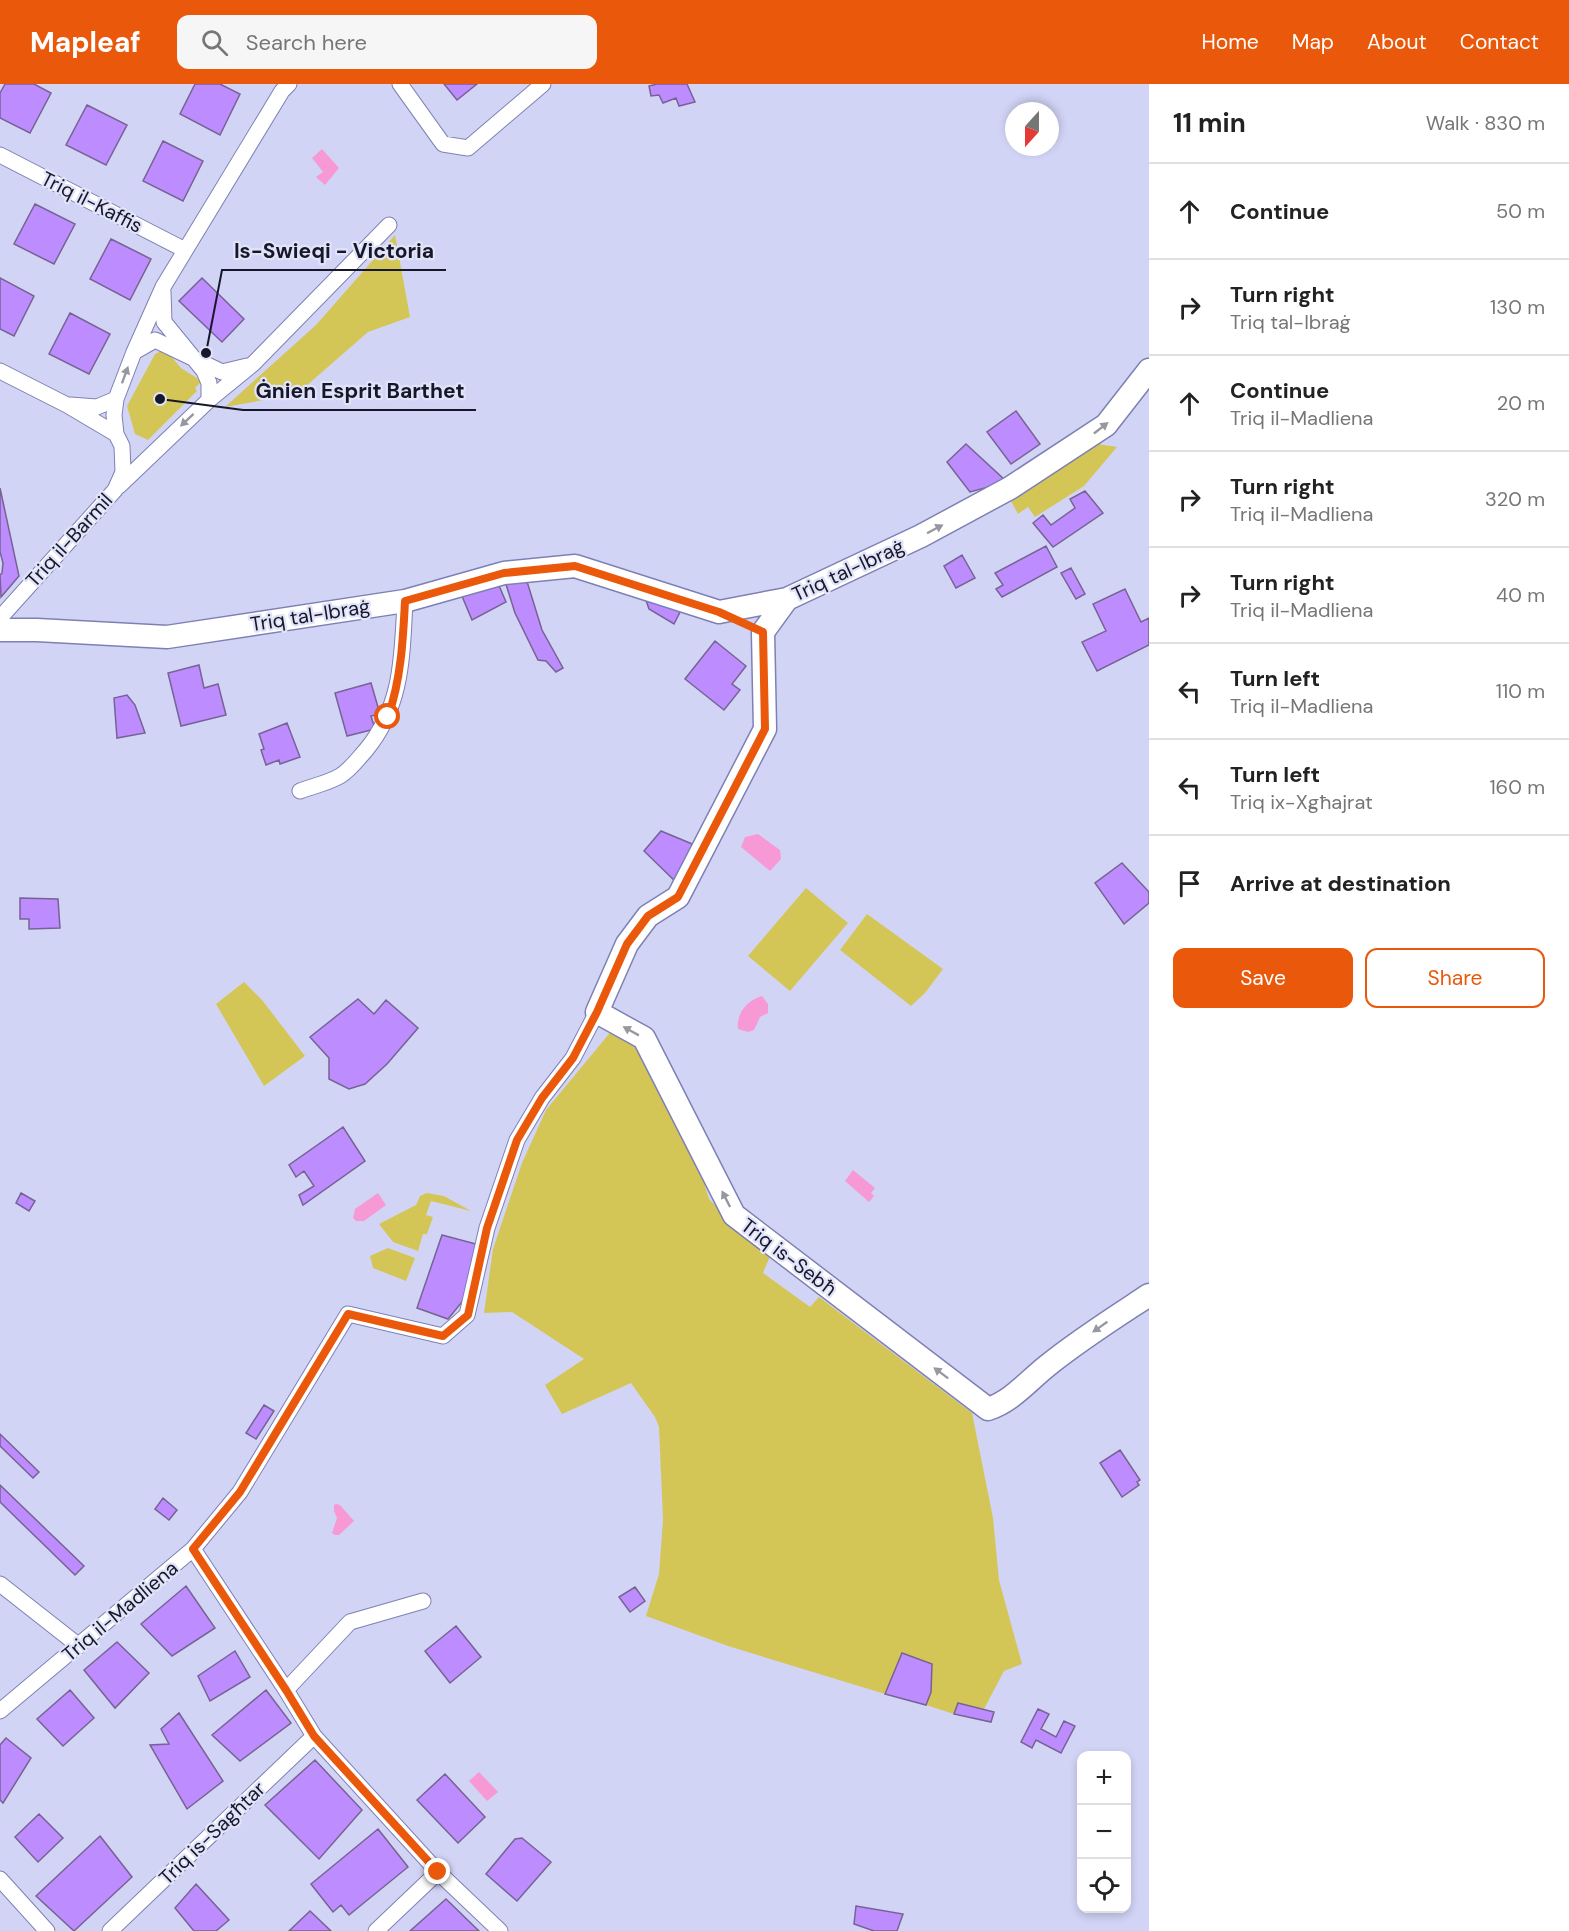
<!DOCTYPE html>
<html lang="en">
<head>
<meta charset="utf-8">
<style>
  :root { --surface:#fff; --page:#f6f6f6; --text:#222; --muted:#767676; --line:#e0e0e0; --accent:#ea580c }
  body { margin:0; font-family:"DM Sans",sans-serif; background:var(--page); color:var(--text) }
  .controls { position:absolute; right:18px; bottom:18px; display:grid; overflow:hidden; border-radius:12px; box-shadow:0 3px 9px #0003 }
  .controls button { width:54px; height:54px; display:grid; place-items:center; padding:0; border:0; border-bottom:2px solid var(--line); background:var(--surface); color:var(--text); font:30px sans-serif }
  .compass { position:absolute; left:1005px; top:18px; width:54px; height:54px; border-radius:50%; background:var(--surface); box-shadow:0 3px 9px #0003; rotate:201deg }
  .stop { position:absolute; width:18px; height:18px; margin:-14px; border:4px solid #ea580c; border-radius:50%; background:#fff }
  .stop.end { background:#ea580c; border-color:#fff; box-shadow:0 2px 6px #0008 }
  .list { margin:0; padding:0; list-style:none }
  h2 { display:flex; justify-content:space-between; align-items:center; height:78px; margin:0; padding:0 24px; font-size:26px }
  h2 small { font-size:20px; font-weight:400; color:var(--muted) }
  .list li { display:grid; grid-template-columns:39px 1fr auto; gap:18px; align-items:center; box-sizing:border-box; height:96px; padding:0 24px; border-top:2px solid var(--line) }
  .list b { display:block; font-size:22px; white-space:nowrap }
  .list p { margin:0; font-size:20px; white-space:nowrap; color:var(--muted) }
  .list em { font-size:20px; font-style:normal; color:var(--muted) }
  .actions { display:flex; gap:12px; padding:18px 24px }
  .actions a { flex:1; padding:14px 0; border:2px solid var(--accent); border-radius:12px; text-align:center; font-size:21px; color:var(--accent) }
  .actions .main { background:var(--accent); color:#fff }
  .icon { flex:none; width:33px; height:33px; fill:none; stroke:currentColor; stroke-width:2; stroke-linecap:round; stroke-linejoin:round }
  .map { position:relative; flex:none; width:1149px; height:1847px; overflow:hidden }
  header { display:flex; align-items:center; gap:36px; box-sizing:border-box; height:84px; padding:0 30px; background:var(--accent); color:#fff }
  header strong { font-size:28px }
  nav { display:flex; gap:33px; margin-inline-start:auto; font-size:21px }
  .search { width:420px; height:54px; background:var(--page); display:flex; align-items:center; gap:15px; box-sizing:border-box; padding:0 21px; border-radius:12px; color:var(--muted); font-size:22px }
  main { display:flex }
  aside { flex:1; background:var(--surface) }
  .map>svg:first-child { display:block }
  .green { fill:#d4c656 }
  .water { fill:#f799d4 }
  .building { fill:#bd8cff; stroke:#766393; stroke-width:1.5 }
  .lines { fill:none; stroke-linecap:round; stroke-linejoin:round }
  .street-casing { stroke:#7e80b3; stroke-width:17 }
  .secondary-casing { stroke:#7e80b3; stroke-width:25 }
  .street { stroke:#fff; stroke-width:15 }
  .secondary { stroke:#fff; stroke-width:22 }
  .oneway { fill:#97979f }
  .route { stroke:#ea580c; stroke-width:8 }
  .labels { text-anchor:middle; stroke-width:4.5; stroke-linejoin:round; paint-order:stroke }
  .street-label { font-size:20px; fill:#17172a; stroke:#e1e3f9 }
  .leader { fill:none; stroke:#17172a; stroke-width:2 }
  .callout-dot { fill:#17172a; stroke:#e1e3f9; stroke-width:2 }
  .callout-label { font-size:21px; text-anchor:middle; font-weight:bold; fill:#17172a; stroke:#e1e3f9; stroke-width:4.5; stroke-linejoin:round; paint-order:stroke }
</style>
</head>
<body>
<header>
<strong>Mapleaf</strong>
<div class="search"><svg class="icon" aria-label="search" viewBox="0 0 24 24"><circle cx="10" cy="10" r="6"/><path d="M15 15l6 6"/></svg>Search here</div>
<nav><a>Home</a><a>Map</a><a>About</a><a>Contact</a></nav>
</header>
<main>
<div class="map">
<svg width="1149" height="1847" viewBox="0 0 1149 1847">
  <rect width="100%" height="100%" fill="#d2d4f6"/>
  <!-- green -->
  <path class="green" d="M395,151L410,233L368,248L297,310L225,323L316,241Z
    M163,266L170,271L181,284L200,296V299L195,304L197,307L148,356L135,350L127,322L155,270Z
    M1091,359L1117,363L1084,402L1035,433L1028,423L1018,430L1011,417L1064,380Z
    M806,804L848,839L790,907L748,872Z
    M867,830L943,885L925,909L911,922L840,866Z
    M244,898L262,916L305,972L264,1002L216,920Z
    M613,945L630,953L691,1057L709,1115L732,1139L771,1170L763,1189L810,1223L819,1213L972,1329L993,1434L999,1496L1022,1580L1004,1587L984,1625L958,1619L954,1630L926,1621L930,1611L931,1580L902,1569L885,1610L728,1562L646,1532L659,1490L663,1436L659,1343L655,1333L631,1299L562,1330L545,1301L584,1275L512,1228L484,1229L493,1165L522,1079L546,1026Z
    M427,1109L444,1112L471,1127L431,1117L426,1131L433,1133L427,1150H423L418,1167L393,1158L379,1140L416,1121L420,1112Z
    M388,1164L415,1174L406,1197L373,1184L370,1172Z"/>
  <!-- water -->
  <path class="water" d="M322,65L339,84L325,101L316,93L323,88L312,74Z
    M758,750L780,766L781,775L770,787L741,763L745,753Z
    M762,912L768,920V929L760,933L754,946L748,948L738,945C736,930 747,916 762,912Z
    M853,1086L875,1104L871,1109L874,1112L869,1118L845,1097Z
    M378,1109L386,1121L364,1137H356L353,1134L355,1125Z
    M336,1420L340,1421L354,1437L339,1451H335L332,1449L337,1434L334,1427V1421Z
    M479,1688L498,1708L487,1717L469,1697Z"/>
  <!-- building -->
  <path class="building" d="M5,0H34L51,9L30,49L0,34V9Z
    M195,0H220L240,10L220,51L180,30Z
    M444,0H477L457,16Z
    M657,0H687L695,18L679,22L676,14L663,19L659,11L651,12L649,2Z
    M87,21L127,41L106,81L66,61Z
    M163,57L203,77L183,117L143,97Z
    M35,120L75,140L54,180L14,160Z
    M111,155L151,175L130,216L90,195Z
    M0,194L34,212L14,252L0,245Z
    M202,194L244,235L222,258L179,217Z
    M70,229L110,250L89,290L49,270Z
    M1016,327L1040,360L1011,380L987,348Z
    M966,360L1007,398L970,408L947,378Z
    M0,404L19,492L1,513L0,491L2,489L3,479L0,468Z
    M1085,407L1103,429L1053,463L1033,439L1043,431L1051,441L1075,424L1070,415Z
    M1046,462L1057,483L1002,513L996,505L1003,501L995,489Z
    M962,471L975,494L956,504L944,482Z
    M1071,484L1085,510L1076,515L1061,489Z
    M525,491L542,546L563,584L556,588L546,577L538,576L515,529L504,494Z
    M497,497L506,518L472,536L459,505Z
    M642,505L682,524L674,540L649,525Z
    M1125,505L1141,538L1149,534V561L1097,587L1082,558L1106,547L1093,520Z
    M715,557L746,582L732,600L740,606L724,626L685,595Z
    M199,581L204,604L218,600L226,631L181,642L168,589Z
    M371,599L380,630L371,632L375,645L347,652L335,609Z
    M127,611L135,621L145,649L117,654L114,614Z
    M287,639L300,673L280,680L279,676L266,681L261,666L264,665L259,650Z
    M661,747L697,762L678,800L644,767Z
    M1122,779L1149,808V819L1124,840L1095,799Z
    M20,814L58,815L60,844L29,845V835H20Z
    M358,915L374,930L386,916L418,944L387,980L365,1000L349,1005L329,995V974L310,953Z
    M343,1043L365,1077L303,1121L299,1111L314,1102L304,1087L296,1093L289,1081Z
    M21,1109L35,1117L29,1127L16,1119Z
    M442,1151L476,1160L466,1213L448,1235L417,1224Z
    M264,1321L274,1327L256,1355L246,1349Z
    M0,1350L39,1388L33,1394L0,1362Z
    M1120,1366L1140,1396L1137,1398L1139,1401L1122,1413L1100,1379Z
    M0,1401L84,1482L75,1491L0,1418Z
    M163,1414L177,1426L169,1436L155,1425Z
    M186,1502L215,1544L172,1572L141,1540Z
    M635,1503L645,1517L630,1528L619,1513Z
    M456,1542L481,1573L450,1599L425,1567Z
    M117,1558L149,1589L115,1624L84,1586Z
    M235,1567L250,1593L210,1617L198,1592Z
    M902,1569L932,1580L931,1608L926,1621L885,1610Z
    M70,1606L94,1634L63,1662L37,1635Z
    M266,1606L291,1639L240,1677L212,1651Z
    M958,1619L994,1628L991,1638L954,1630Z
    M1038,1625L1049,1630L1041,1645L1056,1653L1064,1637L1075,1642L1061,1669L1036,1656L1032,1664L1021,1658Z
    M179,1629L223,1697L187,1725L150,1661L169,1660L161,1645Z
    M6,1654L31,1674L3,1719L0,1716V1661Z
    M315,1676L362,1726L319,1775L265,1721Z
    M445,1690L485,1733L458,1759L417,1716Z
    M39,1730L63,1754L38,1778L15,1753Z
    M378,1745L408,1783L349,1831L341,1821L333,1828L311,1800Z
    M100,1752L132,1793L74,1847L36,1812Z
    M522,1754L551,1778L517,1817L486,1790L515,1755Z
    M196,1800L229,1836L216,1847H194L175,1824Z
    M446,1815L479,1847H410Z
    M856,1822L903,1830L897,1847H874L854,1840Z
    M310,1827L331,1847H289Z"/>
  <g class="lines">
    <defs>
      <path id="street" d="M400,0L443,60L468,64L543,0
        M0,71L185,166
        M134,268L155,256L222,288L247,282
        M0,287L67,321L116,350
        M209,316L253,280L389,141
        M70,321L97,323L116,315
        M119,402L209,316V299L204,287L164,238L163,207
        M0,534L115,406L123,388L122,362L116,350L114,331L116,315L134,268L163,203L282,7L289,0
        M300,707C313,702 328,699 340,692C350,686 358,675 366,666C403,621 402,571 405,517
        M193,1465L286,1606L314,1652L438,1788L500,1847
        M0,1500L79,1562
        M286,1606L350,1538L423,1517
        M0,1627L193,1465L240,1408L348,1230L443,1252L467,1231L487,1144L517,1056L542,1014L573,974L597,928
        M0,1795L47,1847
        M110,1847L314,1652
        M376,1847L438,1788"/>
      <path id="secondary" d="M787,515L763,548L765,645L678,813L648,832L627,860L597,928L644,954L734,1131L988,1325C1012,1317 1027,1298 1047,1282C1079,1256 1114,1234 1149,1211
        M0,546H37L167,553L405,517L504,489L575,482L719,528L787,515L921,452L1010,404L1106,341L1149,286"/>
    </defs>
    <!-- street casing -->
    <use href="#street" class="street-casing"/>
    <!-- secondary casing -->
    <use href="#secondary" class="secondary-casing"/>
    <!-- street -->
    <use href="#street" class="street"/>
    <!-- secondary -->
    <use href="#secondary" class="secondary"/>
  </g>
  <!-- one-way arrows -->
  <defs><path id="oneway-solid" d="M-6-.8H1V-3.2L6.5 0L1 3.2V.8H-6Z" transform="scale(1.5)"/></defs>
  <g class="oneway">
    <use href="#oneway-solid" transform="translate(125 291) rotate(-70)"/>
    <use href="#oneway-solid" transform="translate(187 336) rotate(137)"/>
    <use href="#oneway-solid" transform="translate(1101 344) rotate(-38)"/>
    <use href="#oneway-solid" transform="translate(935 445) rotate(-28)"/>
    <use href="#oneway-solid" transform="translate(631 947) rotate(-151)"/>
    <use href="#oneway-solid" transform="translate(726 1115) rotate(-117)"/>
    <use href="#oneway-solid" transform="translate(1100 1243) rotate(145)"/>
    <use href="#oneway-solid" transform="translate(941 1289) rotate(-143)"/>
  </g>
  <g class="lines">
    <!-- route -->
    <path class="route" d="M388,633C401,595 403,557 405,517L504,489L575,482L719,528L763,548L765,645L678,813L648,832L627,860L597,928L573,974L542,1014L517,1056L487,1144L468,1231L443,1252L348,1230L240,1408L193,1465L286,1606L314,1652L438,1788"/>
  </g>
  <g class="labels">
    <!-- street labels -->
    <g class="street-label">
      <text transform="translate(92 118) rotate(27)" y="7">Triq il-Kaffis</text>
      <text transform="translate(69 456) rotate(-48)" y="7">Triq il-Barmil</text>
      <text transform="translate(848 486) rotate(-25)" y="7">Triq tal-Ibraġ</text>
      <text transform="translate(310 531) rotate(-9)" y="7">Triq tal-Ibraġ</text>
      <text transform="translate(789 1173) rotate(37)" y="7">Triq is-Sebħ</text>
      <text transform="translate(120 1527) rotate(-40)" y="7">Triq il-Madliena</text>
      <text transform="translate(212 1749) rotate(-44)" y="7">Triq is-Sagħtar</text>
    </g>
  </g>
  <!-- callouts -->
  <path class="leader" d="M206 269L222 186H446M160 315L243 326H476"/>
  <g class="callout-dot">
    <circle cx="206" cy="269" r="6"/>
    <circle cx="160" cy="315" r="6"/>
  </g>
  <g class="callout-label">
    <text x="334" y="174">Is-Swieqi - Victoria</text>
    <text x="360" y="314">Ġnien Esprit Barthet</text>
  </g>
</svg>
<div class="controls">
<button>+</button>
<button>−</button>
<button><svg class="icon" aria-label="locate" viewBox="0 0 24 24"><circle cx="12" cy="12" r="6"/><path d="M12 2v4M12 18v4M2 12h4M18 12h4"/></svg></button>
</div>
<svg class="compass" viewBox="-18 -18 36 36"><path d="M0-13l5 13h-10z" fill="#e53935"/><path d="M0 13l5-13h-10z" fill="#767676"/></svg>
<div class="stop" style="left:388px;top:633px"></div>
<div class="stop end" style="left:438px;top:1788px"></div>
</div>
<aside>
<h2>11 min<small>Walk · 830 m</small></h2>
<ul class="list">
<li><svg class="icon" aria-label="ahead" viewBox="0 0 24 24"><path d="M12 20V5M6 11l6-6 6 6"/></svg><div><b>Continue</b></div><em>50 m</em></li>
<li><svg class="icon" aria-label="right" viewBox="0 0 24 24"><path d="M7 20v-9h11M14 6l5 5-5 5"/></svg><div><b>Turn right</b><p>Triq tal-Ibraġ</p></div><em>130 m</em></li>
<li><svg class="icon" aria-label="ahead" viewBox="0 0 24 24"><path d="M12 20V5M6 11l6-6 6 6"/></svg><div><b>Continue</b><p>Triq il-Madliena</p></div><em>20 m</em></li>
<li><svg class="icon" aria-label="right" viewBox="0 0 24 24"><path d="M7 20v-9h11M14 6l5 5-5 5"/></svg><div><b>Turn right</b><p>Triq il-Madliena</p></div><em>320 m</em></li>
<li><svg class="icon" aria-label="right" viewBox="0 0 24 24"><path d="M7 20v-9h11M14 6l5 5-5 5"/></svg><div><b>Turn right</b><p>Triq il-Madliena</p></div><em>40 m</em></li>
<li><svg class="icon" aria-label="left" viewBox="0 0 24 24"><path d="M17 20v-9H6M10 6l-5 5 5 5"/></svg><div><b>Turn left</b><p>Triq il-Madliena</p></div><em>110 m</em></li>
<li><svg class="icon" aria-label="left" viewBox="0 0 24 24"><path d="M17 20v-9H6M10 6l-5 5 5 5"/></svg><div><b>Turn left</b><p>Triq ix-Xgħajrat</p></div><em>160 m</em></li>
<li><svg class="icon" aria-label="arrive" viewBox="0 0 24 24"><path d="M6 21V4h12l-3 4 3 4H6"/></svg><div><b>Arrive at destination</b></div></li>
</ul>
<div class="actions"><a class="main">Save</a><a>Share</a></div>
</aside>
</main>
</body>
</html>
